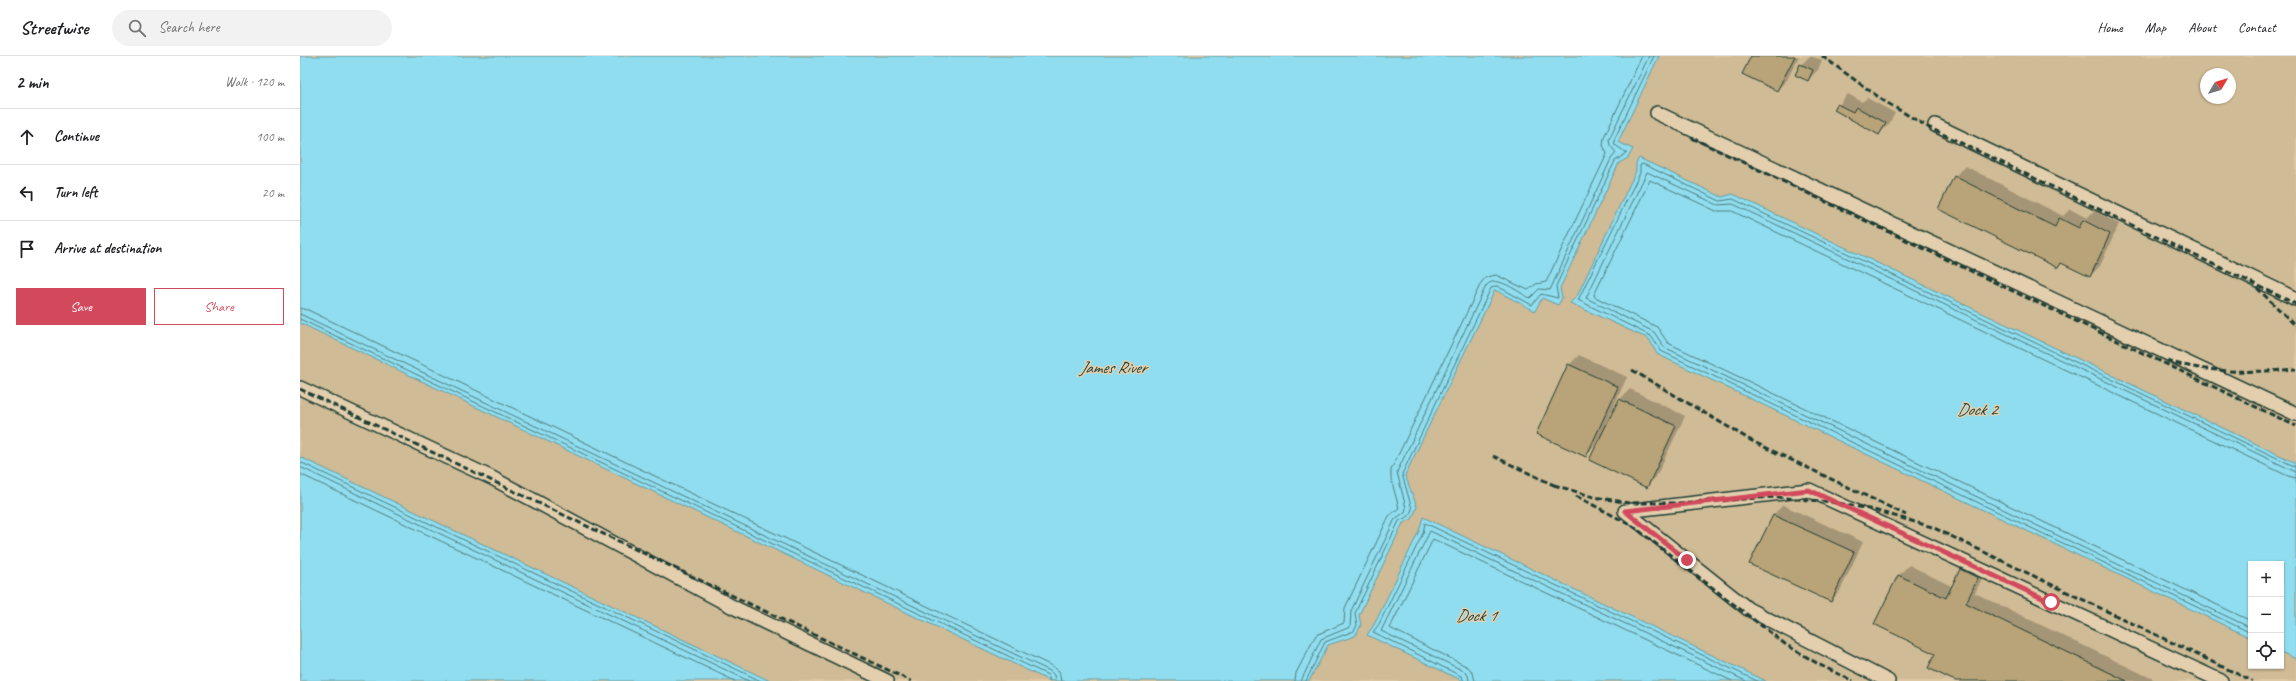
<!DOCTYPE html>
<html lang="en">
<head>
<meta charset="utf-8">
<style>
  :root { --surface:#fff; --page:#f2f2f2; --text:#202124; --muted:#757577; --line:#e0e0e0; --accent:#d1495b }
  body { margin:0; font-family:Caveat,sans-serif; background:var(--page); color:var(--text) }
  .controls { position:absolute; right:12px; bottom:12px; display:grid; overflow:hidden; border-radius:0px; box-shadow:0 1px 3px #0004 }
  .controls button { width:36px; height:36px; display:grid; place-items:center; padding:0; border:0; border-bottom:1px solid var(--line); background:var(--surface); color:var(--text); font:20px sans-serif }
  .compass { position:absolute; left:1900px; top:12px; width:36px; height:36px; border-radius:50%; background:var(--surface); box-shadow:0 1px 3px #0004; rotate:52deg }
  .stop { position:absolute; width:12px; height:12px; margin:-9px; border:3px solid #d1495b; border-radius:50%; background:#fff }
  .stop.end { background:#d1495b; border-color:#fff; box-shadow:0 1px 4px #0008 }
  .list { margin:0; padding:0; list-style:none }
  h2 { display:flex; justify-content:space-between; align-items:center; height:52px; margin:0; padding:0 16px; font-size:17px }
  h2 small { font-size:13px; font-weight:400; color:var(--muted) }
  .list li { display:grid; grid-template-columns:26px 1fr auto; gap:12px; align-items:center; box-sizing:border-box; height:56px; padding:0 16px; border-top:1px solid var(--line) }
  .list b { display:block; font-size:15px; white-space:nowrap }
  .list em { font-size:13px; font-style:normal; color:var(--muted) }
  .actions { display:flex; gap:8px; padding:12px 16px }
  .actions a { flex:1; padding:9px 0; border:1px solid var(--accent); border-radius:0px; text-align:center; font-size:14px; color:var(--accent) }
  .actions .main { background:var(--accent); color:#fff }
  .icon { flex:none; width:22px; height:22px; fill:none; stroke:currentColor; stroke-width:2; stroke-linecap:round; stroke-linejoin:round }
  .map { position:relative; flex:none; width:1996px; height:625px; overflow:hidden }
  header { display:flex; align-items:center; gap:24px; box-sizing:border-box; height:56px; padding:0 20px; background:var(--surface); border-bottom:1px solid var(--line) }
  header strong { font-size:19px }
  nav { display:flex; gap:22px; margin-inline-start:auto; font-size:14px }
  .search { width:280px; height:36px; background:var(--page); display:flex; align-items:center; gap:10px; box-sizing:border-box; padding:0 14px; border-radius:22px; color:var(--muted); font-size:15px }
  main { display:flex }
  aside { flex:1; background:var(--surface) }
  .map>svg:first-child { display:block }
  .built { fill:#cfbb95; fill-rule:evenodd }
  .water { fill:#90ddef; stroke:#639da4 }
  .shadow { fill:#0003 }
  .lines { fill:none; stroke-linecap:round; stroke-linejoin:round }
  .shore { stroke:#4c7d7f; stroke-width:1 }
  .building { fill:#b8a478; stroke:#1f3d34 }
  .service-casing { stroke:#1f3d34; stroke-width:16 }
  .service { stroke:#e3cfad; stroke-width:13 }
  .rail { stroke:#1f3d34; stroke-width:3; stroke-dasharray:6 3; stroke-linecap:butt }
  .route { stroke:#d1495b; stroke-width:5 }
  .labels { text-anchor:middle; stroke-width:3; stroke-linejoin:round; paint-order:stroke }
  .water-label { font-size:17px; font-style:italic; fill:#25453d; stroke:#e3cfad }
</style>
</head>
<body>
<header>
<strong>Streetwise</strong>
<div class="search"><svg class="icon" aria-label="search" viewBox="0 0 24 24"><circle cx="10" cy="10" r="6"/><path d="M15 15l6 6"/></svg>Search here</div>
<nav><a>Home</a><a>Map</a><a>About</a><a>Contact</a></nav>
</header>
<main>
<aside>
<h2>2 min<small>Walk · 120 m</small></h2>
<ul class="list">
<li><svg class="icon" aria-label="ahead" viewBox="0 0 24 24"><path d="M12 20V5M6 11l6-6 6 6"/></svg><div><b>Continue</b></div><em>100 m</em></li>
<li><svg class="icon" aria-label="left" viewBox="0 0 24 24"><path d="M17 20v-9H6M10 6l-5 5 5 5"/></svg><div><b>Turn left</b></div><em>20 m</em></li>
<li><svg class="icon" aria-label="arrive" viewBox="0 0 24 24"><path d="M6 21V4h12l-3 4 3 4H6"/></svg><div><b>Arrive at destination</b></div></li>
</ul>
<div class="actions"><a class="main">Save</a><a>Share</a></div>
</aside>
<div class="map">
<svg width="1996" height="625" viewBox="0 0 1996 625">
  <rect width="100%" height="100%" fill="#dec9a4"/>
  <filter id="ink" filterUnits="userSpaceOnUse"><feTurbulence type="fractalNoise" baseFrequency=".025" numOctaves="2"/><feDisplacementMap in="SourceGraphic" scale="8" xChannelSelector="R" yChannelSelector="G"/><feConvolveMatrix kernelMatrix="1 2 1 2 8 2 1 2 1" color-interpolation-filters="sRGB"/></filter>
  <g filter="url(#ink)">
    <!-- built -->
    <path class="built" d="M0,0H1996V625H0ZM1906,18H1930V42H1906ZM1951,508H1981V610H1951Z"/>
    <!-- water -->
    <path class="water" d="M0,0H1359L1318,86L1333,93L1328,102L1319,107L1260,232L1262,242L1258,249L1242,242L1235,255L1195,234L1105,419L1117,451L1112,463L1103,467L1059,559L1061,569L1055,580L1028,589L1009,625H750L0,267Z
      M1339,102L1422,141L1433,138L1996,407V603L1981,596V508H1951V582L1357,298L1349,283L1270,247L1277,240L1336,115V107Z
      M0,401L470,625H0Z
      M1123,461L1466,625H1163L1067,579L1075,567L1119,475Z"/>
    <!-- shadow -->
    <path class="shadow" d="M1452,0H1499L1487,24L1477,34Z
      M1510,0L1522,4L1518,14L1508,24L1501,9Z
      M1548,38L1562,46L1567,42L1595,57L1589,68L1579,78L1535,54Z
      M1665,110L1763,160L1770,153L1787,162L1794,155L1819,168L1800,210L1790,220L1763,206L1758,211L1639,152L1655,120Z
      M1279,299L1327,321L1310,359L1312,360L1320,343L1330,333L1385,360L1356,421L1346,431L1298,387L1285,400L1269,309Z
      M1483,449L1563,486L1540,535L1531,545L1451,508L1473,459Z
      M1670,504L1687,512L1675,537L1857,625H1657L1637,597L1575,568L1599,519L1609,509L1653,531L1660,514Z"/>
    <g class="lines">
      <!-- shore -->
      <path class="shore" d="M0,252L8,254L752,610L759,615L761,625
        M0,258L750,615L754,619L755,625
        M0,263L748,619L750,625
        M0,406L461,625
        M0,411L449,625
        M0,418L435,625
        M1951,565L1368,287L1357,271L1295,241L1294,239L1350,124L1416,155H1432L1988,420L1996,422
        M1951,572L1364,291L1354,276L1286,242L1347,116L1418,149L1433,148L1996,416
        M1951,577L1361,295L1351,280L1278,244L1340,117V109L1343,108L1420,145L1433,143L1996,411
        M995,625L996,617L1016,579L1044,567L1045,552L1089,460L1099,452L1091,423V414L1181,227L1186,221L1196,219L1228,234L1236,228L1246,226L1307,98L1303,89L1304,81L1342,0
        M1001,625L1021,583L1050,571L1051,555L1095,463L1105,456L1106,452L1097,416L1186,230C1196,217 1219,237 1230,242L1239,233L1250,234L1311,103L1316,97L1310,89L1309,83L1349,0
        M1006,625L1025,586L1054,575L1057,569L1055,557L1099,465L1109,460L1112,453L1102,418L1191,232L1197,230L1232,249L1241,238L1258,242L1256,230L1315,105L1327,97L1315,89L1314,84L1354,0
        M1164,625L1161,620L1073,576L1079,568L1123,477L1125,467L1457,625
        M1169,625L1168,619L1164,615L1081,575L1130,475L1446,625
        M1175,625L1173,617L1168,611L1090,572L1133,483L1432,625"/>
    </g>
    <!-- building -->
    <path class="building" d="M1451,0H1495L1477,35L1442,18Z
      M1500,8L1513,14L1508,25L1495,19Z
      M1537,48L1553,56L1556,51L1586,67L1579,79L1534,54Z
      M1654,120L1755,171L1759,162L1779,172L1783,164L1810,178L1790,221L1761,207L1758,212L1638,153Z
      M1268,308L1318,331L1286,401L1236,378Z
      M1319,343L1376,370L1347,432L1289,404Z
      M1473,459L1554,496L1531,546L1449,508Z
      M1660,513L1678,522L1666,547L1827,625H1655L1628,612L1635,598L1574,568L1598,519L1646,542Z"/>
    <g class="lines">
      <defs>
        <path id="service" d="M1357,57L1996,358
          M1635,69L1996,243
          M0,332L192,422L433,551L587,625
          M1588,625L1448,553L1325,455L1509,434L1921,625"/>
      </defs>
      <!-- service casing -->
      <use href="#service" class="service-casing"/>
      <!-- service -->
      <use href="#service" class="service"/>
      <!-- rail -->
      <path class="rail" d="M1522,0L1584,45L1628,71L1996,248
        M1392,82L1996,370
        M1957,232L1996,270
        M1867,305C1909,317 1953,317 1996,313
        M1332,314L1452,385L1606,459
        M0,333L611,625
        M1193,400L1258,431
        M1254,429L1294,441L1329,447H1378L1476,441L1532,446L1574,454L1632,471L1952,625
        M1276,440L1333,470L1485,588L1520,609L1553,625"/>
    </g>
  </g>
  <g class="lines" filter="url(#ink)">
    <!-- route -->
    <path class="route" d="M1387,504L1325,455L1509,434L1751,546"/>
  </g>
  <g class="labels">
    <!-- water labels -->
    <g class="water-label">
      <text x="813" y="317">James River</text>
      <text x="1677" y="359">Dock 2</text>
      <text x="1176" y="565">Dock 1</text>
    </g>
  </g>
</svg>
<div class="controls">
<button>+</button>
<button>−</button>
<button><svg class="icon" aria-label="locate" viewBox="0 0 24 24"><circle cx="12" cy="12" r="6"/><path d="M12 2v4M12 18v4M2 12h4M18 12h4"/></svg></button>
</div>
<svg class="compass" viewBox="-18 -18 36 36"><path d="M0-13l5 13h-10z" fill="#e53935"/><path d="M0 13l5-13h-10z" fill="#757577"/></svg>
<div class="stop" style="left:1751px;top:546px"></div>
<div class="stop end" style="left:1387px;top:504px"></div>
</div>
</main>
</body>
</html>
